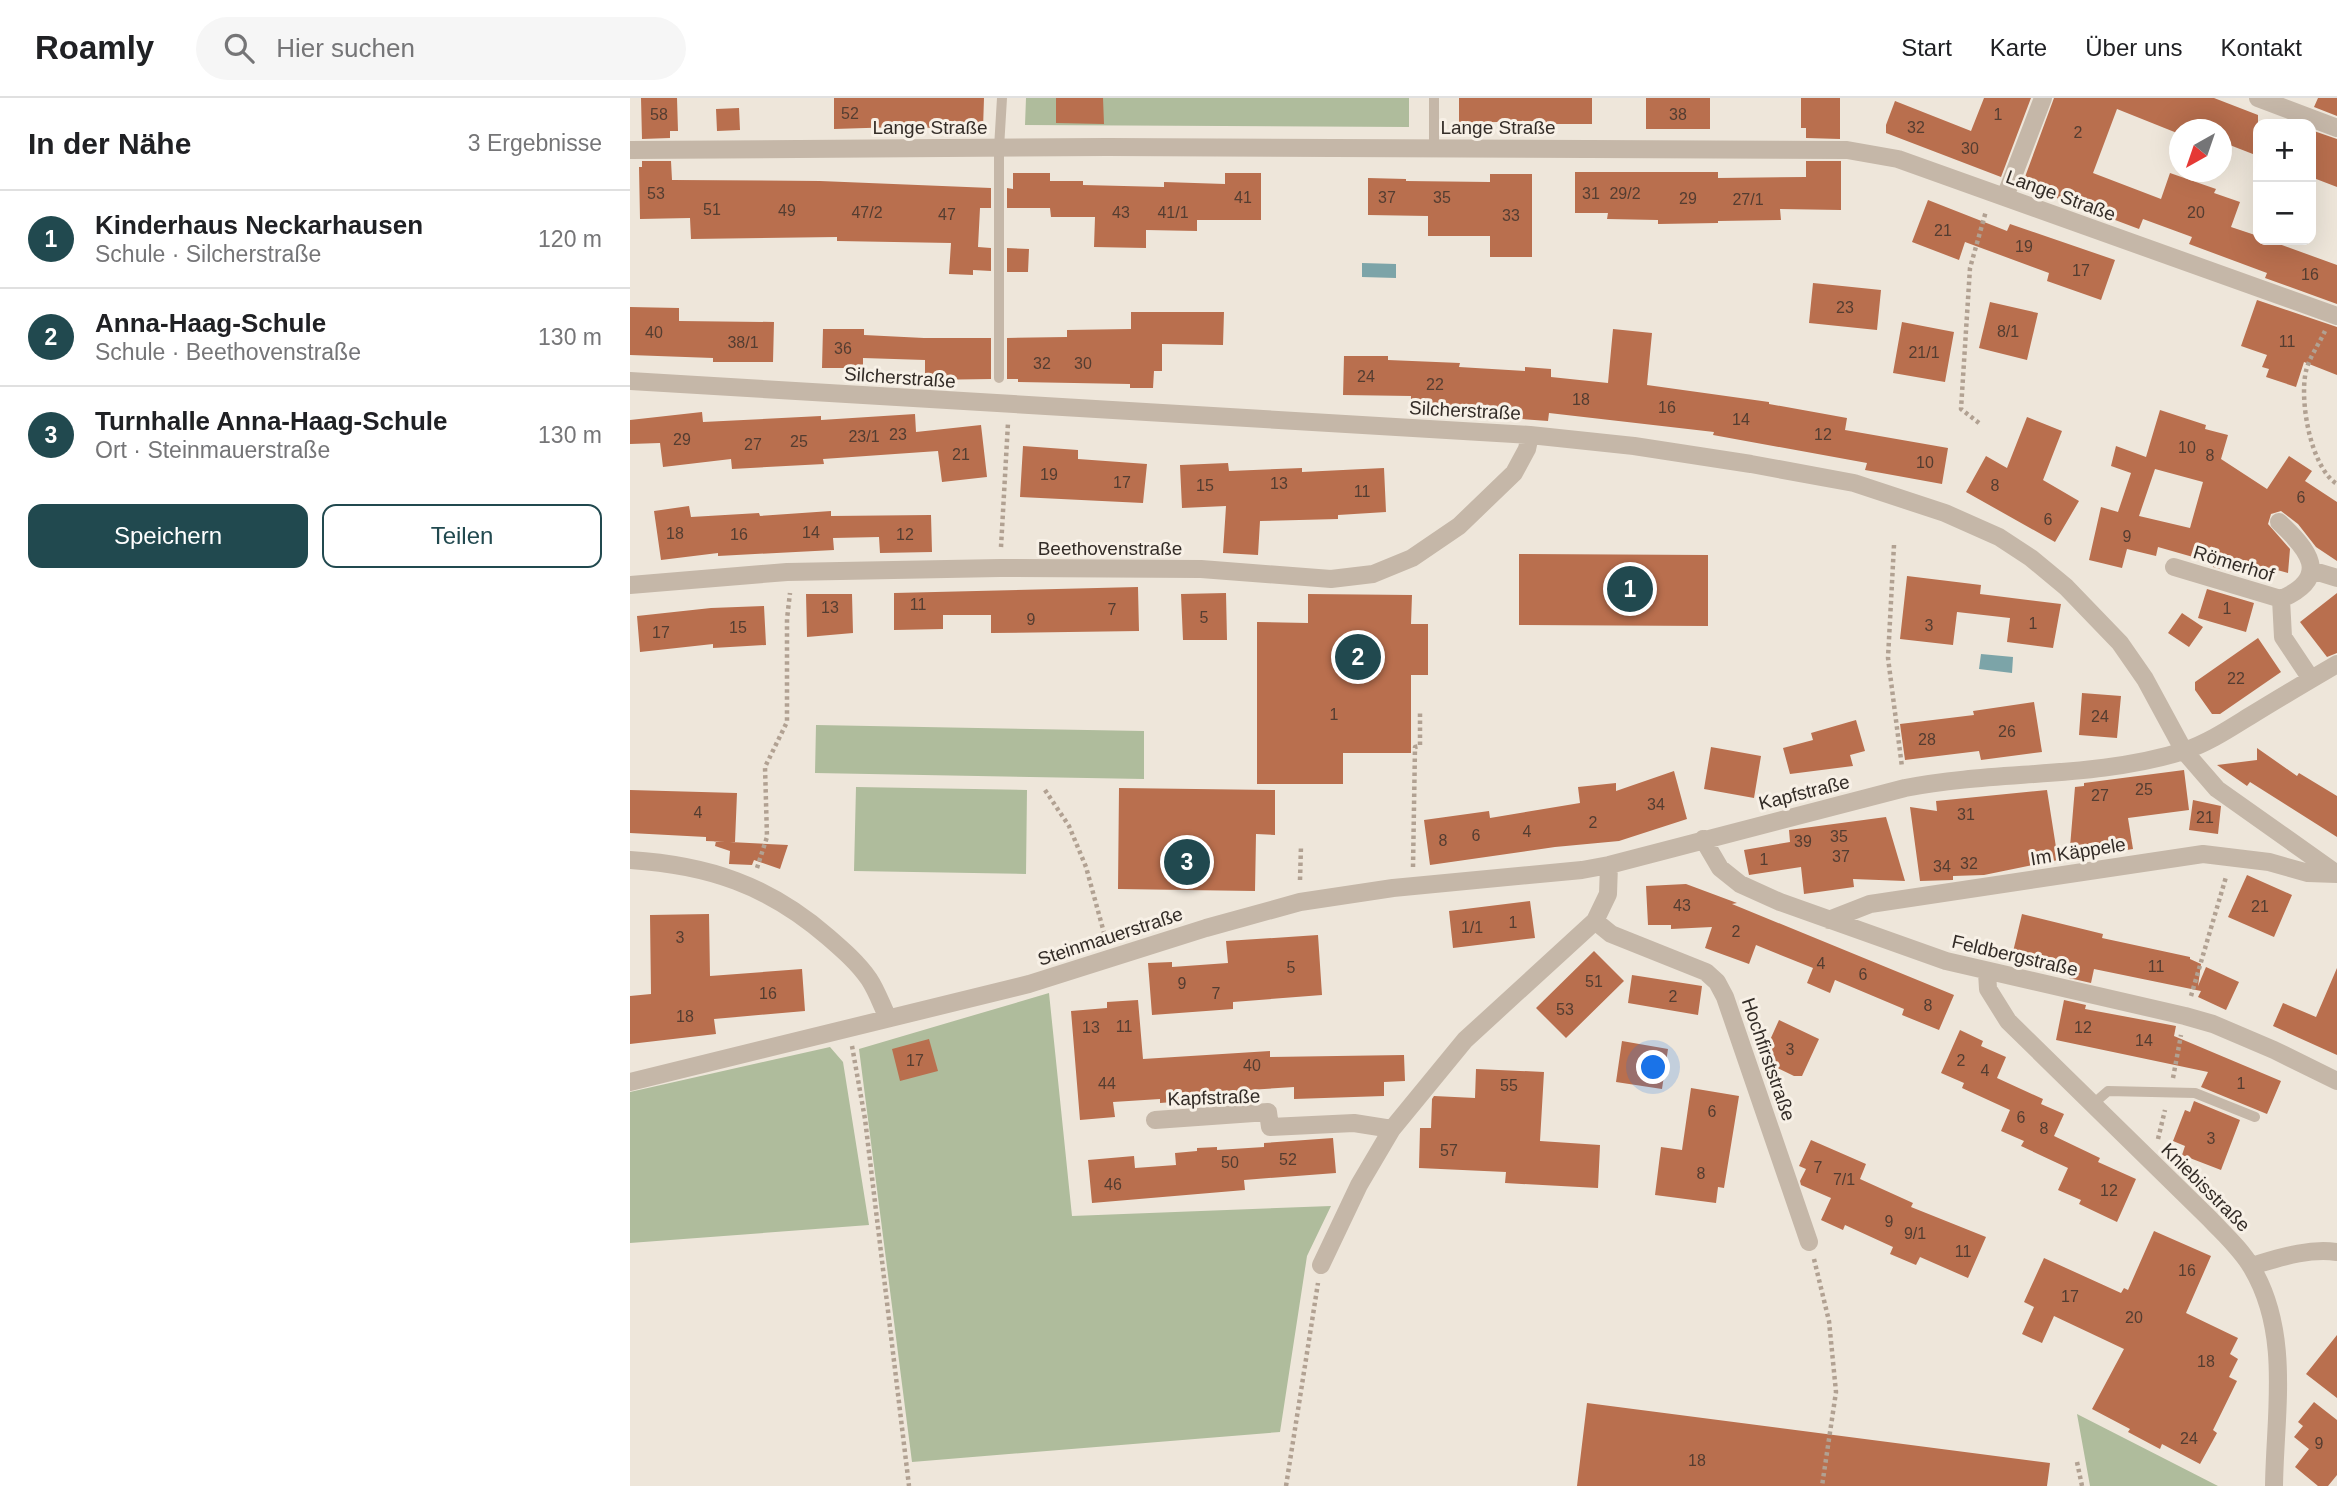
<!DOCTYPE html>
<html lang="de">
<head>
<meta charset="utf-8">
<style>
  :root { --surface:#fff; --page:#f6f6f6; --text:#202124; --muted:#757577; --line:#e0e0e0; --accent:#21494f }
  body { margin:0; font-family:Helvetica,sans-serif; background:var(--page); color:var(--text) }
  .controls { position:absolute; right:21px; top:21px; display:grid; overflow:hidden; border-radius:14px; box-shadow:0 7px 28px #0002 }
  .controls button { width:63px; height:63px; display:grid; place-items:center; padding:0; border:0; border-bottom:2px solid var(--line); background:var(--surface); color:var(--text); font:35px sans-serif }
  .compass { position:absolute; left:1539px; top:21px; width:63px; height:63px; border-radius:50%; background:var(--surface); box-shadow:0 7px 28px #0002; rotate:220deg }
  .you { position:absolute; left:1024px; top:970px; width:24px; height:24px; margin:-18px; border:5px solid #fff; border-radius:50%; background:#1a73e8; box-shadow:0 0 0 10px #1a73e833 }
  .badge { display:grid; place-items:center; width:46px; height:46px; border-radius:50%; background:var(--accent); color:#fff; font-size:23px; font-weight:700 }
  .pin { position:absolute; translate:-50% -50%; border:4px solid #fff; box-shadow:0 2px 7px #0006 }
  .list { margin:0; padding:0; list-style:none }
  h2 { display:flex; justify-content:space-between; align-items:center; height:91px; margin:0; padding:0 28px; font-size:30px }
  h2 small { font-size:23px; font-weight:400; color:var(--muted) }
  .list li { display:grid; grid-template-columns:46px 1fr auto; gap:21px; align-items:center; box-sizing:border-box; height:98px; padding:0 28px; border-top:2px solid var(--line) }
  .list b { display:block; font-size:26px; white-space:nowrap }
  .list p { margin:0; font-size:23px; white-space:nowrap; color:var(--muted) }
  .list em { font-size:23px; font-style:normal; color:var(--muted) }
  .actions { display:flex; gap:14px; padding:21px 28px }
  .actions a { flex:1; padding:16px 0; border:2px solid var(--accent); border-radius:14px; text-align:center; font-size:24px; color:var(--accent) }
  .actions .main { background:var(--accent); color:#fff }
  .icon { flex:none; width:38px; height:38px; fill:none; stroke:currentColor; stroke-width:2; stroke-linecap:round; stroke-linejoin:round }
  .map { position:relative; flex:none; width:1707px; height:1388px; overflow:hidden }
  header { display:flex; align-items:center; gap:42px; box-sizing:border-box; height:98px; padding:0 35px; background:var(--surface); border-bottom:2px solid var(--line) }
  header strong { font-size:33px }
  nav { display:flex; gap:38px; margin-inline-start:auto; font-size:24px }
  .search { width:490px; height:63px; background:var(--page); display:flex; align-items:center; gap:18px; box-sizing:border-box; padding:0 24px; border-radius:38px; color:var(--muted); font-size:26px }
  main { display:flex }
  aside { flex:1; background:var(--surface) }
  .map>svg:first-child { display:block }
  .green { fill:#afbc9c }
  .water { fill:#7ca4a8 }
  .building { fill:#b96f4e; fill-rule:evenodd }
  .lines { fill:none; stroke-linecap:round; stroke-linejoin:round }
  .path { stroke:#b1a192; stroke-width:4.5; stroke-dasharray:3.5 3.5; stroke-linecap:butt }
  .lane { stroke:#c5b7a8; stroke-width:10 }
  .street { stroke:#c5b7a8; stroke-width:18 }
  .labels { text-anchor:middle; stroke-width:6; stroke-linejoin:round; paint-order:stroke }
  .number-label { font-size:16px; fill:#543d31 }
  .street-label { font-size:19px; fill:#332c27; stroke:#f7f0e6 }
</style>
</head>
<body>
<header>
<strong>Roamly</strong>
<div class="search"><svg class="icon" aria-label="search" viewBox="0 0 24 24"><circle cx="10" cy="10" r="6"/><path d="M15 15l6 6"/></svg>Hier suchen</div>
<nav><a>Start</a><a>Karte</a><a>Über uns</a><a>Kontakt</a></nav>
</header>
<main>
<aside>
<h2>In der Nähe<small>3 Ergebnisse</small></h2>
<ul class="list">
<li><span class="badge">1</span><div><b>Kinderhaus Neckarhausen</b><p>Schule · Silcherstraße</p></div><em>120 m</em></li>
<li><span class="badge">2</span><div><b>Anna-Haag-Schule</b><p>Schule · Beethovenstraße</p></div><em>130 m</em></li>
<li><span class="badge">3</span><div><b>Turnhalle Anna-Haag-Schule</b><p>Ort · Steinmauerstraße</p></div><em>130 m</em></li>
</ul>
<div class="actions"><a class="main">Speichern</a><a>Teilen</a></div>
</aside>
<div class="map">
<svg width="1707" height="1388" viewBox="0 0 1707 1388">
  <rect width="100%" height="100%" fill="#eee6da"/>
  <!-- green -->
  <path class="green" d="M396,0H779V29L395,27Z
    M186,627L514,633V681L185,675Z
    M226,689L397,692L396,776L224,773Z
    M419,895L442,1118L701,1108L677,1158L650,1334L282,1364L229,951Z
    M200,949L213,964L239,1127L0,1145V994Z
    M1447,1316L1588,1388H1460Z"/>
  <!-- water -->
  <path class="water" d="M732,165L766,166V180L732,179Z
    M1351,556L1383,559L1382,575L1349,571Z"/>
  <!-- building -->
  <path class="building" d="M11,0H47L48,33H40V40L12,41Z
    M204,0H354L353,31L268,29L204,31Z
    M426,0H473L474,26L426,25Z
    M829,0H962V26H905V23L829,25Z
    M1016,0H1080V31H1016Z
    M1171,0H1210V41L1176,40V30H1171Z
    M1354,0H1401L1371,79L1256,35V27L1265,3L1341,33Z
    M1424,0H1584L1628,17V58L1592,44V32H1548L1547,35L1487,11L1463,75L1531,101L1540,75L1586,91L1584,95L1610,104L1601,129L1628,138V142H1638L1707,167V206L1635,180L1637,175L1559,146L1562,139L1513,121L1509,131L1392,87Z
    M1688,0H1707V18L1684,9Z
    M109,10L110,32L87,33L86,11Z
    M1681,32L1707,41V89L1681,79Z
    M12,63H41L42,82L190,83L361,90V110H350L348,149L361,150V173L343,172V177L319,176L321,145L207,143V139L61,141L60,120L10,121L9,69H12Z
    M1176,63H1211V112L1150,111L1151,122L1088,123V125L1028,126V122L977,121L978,115H945V74H1088V80L1176,79Z
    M383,75H420V83H453V87L534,89V84L595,86V75H631V122H567V133L516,132V150L464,149L465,119H421L420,110H377V90L383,91Z
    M860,76H902V159H860V138H798V118L738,117V80L776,81V83L860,84Z
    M1298,102L1377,133L1380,126L1485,162L1471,202L1417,183L1419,175L1335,144L1329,162L1282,144Z
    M377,150L399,151L398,174H377Z
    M1183,185L1251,192L1247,232L1179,225Z
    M1627,202L1707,229V277L1674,264L1666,289L1636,279L1639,271L1632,269L1637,257L1611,248Z
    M1360,204L1408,215L1397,262L1349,250Z
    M0,209L49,210V223L144,224L143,264H83V260L0,257Z
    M501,214H594L593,247L532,246V273H524L523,290H500V286L388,284V281H377V240L437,239V232L501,231Z
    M1272,224L1324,234L1315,284L1263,275Z
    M193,231H234V237L294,240H361V281L295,282V262L233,260V270H192Z
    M983,231L1022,235L1017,287L1139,304V306L1217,320L1215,332L1318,350L1312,386L1235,372L1237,365L1083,337L1084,334L919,315L918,323L892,321V314L781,307V298L713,297L714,258H758V262L830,265L829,269L895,273V269L921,271V279L978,285Z
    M1530,312L1576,327L1575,331L1598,337L1591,361L1637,391L1659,358L1682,373L1675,383L1707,404V463L1686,449L1668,426L1651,413L1641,416L1638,426L1660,451L1658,475L1640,470L1637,483L1583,469L1584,465L1528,449L1526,458L1497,451L1492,470L1459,462L1471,409L1488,414L1501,375L1481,368L1486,348L1516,359ZM1525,371L1573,384L1560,430L1509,418Z
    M72,314L73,324L191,318V322L285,316L286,334L351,327L357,379L312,384L308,353L193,361L194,366L102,371L101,361L33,369L30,345L0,346V322Z
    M1397,319L1432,333L1413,382L1449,403L1425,444L1336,394L1356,358L1377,370Z
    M393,348L448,352V361L517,366L513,405L390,399Z
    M598,365L599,373L672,370V374L754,370L756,414L708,417V421L630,423L628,457L593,455L596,408L552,410L550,367Z
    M59,408L61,419L129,415L130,418L201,413V418L301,417L302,454L250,455L249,439L203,440L204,452L88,458V455L31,462L24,413Z
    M889,456L1078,457V528L889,527Z
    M1277,478L1351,487L1350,496L1431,506L1423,550L1377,544L1380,520L1327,514L1323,547L1270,541Z
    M508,489L509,533L361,535V517H313V531L264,532V495Z
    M1577,491L1624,505L1616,534L1568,520Z
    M596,495L597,542H553L551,496Z
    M1707,495V555L1697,559L1670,524Z
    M176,496H222L223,535L177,539Z
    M678,496L782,497L781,526H798V577H781V655H713V686H627V524L678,525Z
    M134,508L136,547L83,550V546L10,554L7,518L81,510Z
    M1552,515L1573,529L1559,549L1538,535Z
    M1628,540L1651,574L1590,616H1582L1565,592V584Z
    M1452,595L1491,598L1487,640L1449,637Z
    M1404,604L1412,654L1351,662L1349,653L1275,662L1270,626L1344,617L1343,613Z
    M1226,622L1235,653L1220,657L1223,668L1160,676L1153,650L1183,642L1181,635Z
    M1081,649L1131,658L1124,700L1074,691Z
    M1627,650L1667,678L1669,675L1707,698V739L1620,684L1617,688L1587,667L1627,662Z
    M1554,672L1559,712L1498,720L1503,751L1439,761L1445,689L1454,688V685Z
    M1044,673L1057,721L989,743L925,749L800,767L794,722L859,713L860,720L950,705L948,689L986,685V693Z
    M489,690L645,692V737L626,736L625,793L488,791Z
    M0,692L107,695L105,744L76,743V739L0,735Z
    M1417,692L1428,762L1354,777L1323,778V782L1290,783L1280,709L1307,713L1306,703Z
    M1563,702L1591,708L1588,736L1559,732Z
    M1256,719L1275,783L1223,781L1224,789L1174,796L1171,769L1119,777L1114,752L1160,744L1159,732Z
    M86,743L100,744L158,747L150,771L124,762L122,767L99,766L100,753L85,748Z
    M1617,777L1662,797L1644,839L1598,819Z
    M1056,786L1107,805L1102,806L1324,897L1309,932L1272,917L1274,911L1205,882L1200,895L1177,885L1183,870L1126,847L1119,866L1075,850L1082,829L1041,831V827H1018L1016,788Z
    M900,803L905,840L823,850L819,813Z
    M79,816L80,878L172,871L175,913L84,921L86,936L0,946V898L21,896L20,817Z
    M1392,816L1473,836L1472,840L1560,859V861L1571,866L1568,888L1576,869L1609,884L1596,912L1568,899L1571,893L1464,871L1461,885L1439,880L1441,872L1382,858Z
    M688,837L692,897L603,904V911L522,917L518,865L542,864V869L598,865L596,843Z
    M964,853L994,883L936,940L906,910Z
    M1707,870V957L1643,928L1653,905L1686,919Z
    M1002,877L1072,888L1068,917L998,905Z
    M508,902L513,961L640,953V959L774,957L775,983L754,984V998L664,1001V989L604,993L605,999L530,1005V1001L483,1004L485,1019L450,1022L441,913L477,910V904Z
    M1434,902L1456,907L1455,911L1546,928L1544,938L1651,983L1637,1016L1571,989L1578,974L1426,942Z
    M1149,922L1189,941L1172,978H1164L1131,962Z
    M1330,932L1353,943L1351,948L1376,959L1367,980L1413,1001L1411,1006L1434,1016L1424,1038L1470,1060L1468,1064L1506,1081L1487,1124L1449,1106L1451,1102L1428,1092L1438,1070L1391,1048L1394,1043L1371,1033L1380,1012L1332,990L1334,985L1311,975Z
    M299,941L308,973L270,983L262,951Z
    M992,943L1038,951L1032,991L986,984Z
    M846,971L914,974L910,1043L970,1047L968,1090L875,1085L876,1074L789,1070L790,1030H801L802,1001L804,998L845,1000Z
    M1061,990L1109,998L1094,1090L1088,1089L1086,1105L1025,1097L1031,1049L1052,1052Z
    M1564,1003L1610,1022L1591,1072L1552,1057L1555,1048L1543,1043L1555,1012L1560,1014Z
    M703,1040L706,1075L614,1082L615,1092L462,1105L458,1062L504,1058L505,1070L546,1067L545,1055L567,1053V1050L587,1049V1052L634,1049V1045Z
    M1181,1042L1236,1066L1230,1081L1283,1105L1281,1109L1356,1139L1338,1180L1290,1159L1286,1167L1260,1156L1263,1149L1215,1127L1213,1132L1191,1122L1201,1100L1171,1087L1170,1083L1176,1071L1169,1068Z
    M1524,1133L1581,1158L1556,1215L1608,1240L1600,1256L1608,1261L1599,1279L1607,1283L1583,1332L1587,1335L1570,1366L1532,1346L1530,1351L1498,1334L1500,1331L1462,1311L1494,1251L1424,1218L1412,1245L1392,1236L1404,1209L1394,1204L1414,1160L1491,1195L1494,1190L1498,1192Z
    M1707,1237V1300L1676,1276Z
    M1684,1304L1707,1322V1377L1698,1388H1688L1665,1369L1679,1351L1664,1339L1673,1328L1668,1324Z
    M957,1305L1420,1365L1417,1388H947Z"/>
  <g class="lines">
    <!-- path -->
    <path class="path" d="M1695,233C1689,246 1679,260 1676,273C1669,303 1681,370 1707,386
      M1349,325L1331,311L1340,170L1356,113
      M1264,447L1258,560L1272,669
      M371,449L378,325
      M415,692L439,728L456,769L476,842
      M783,769L785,649L790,648V613
      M127,770L137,739L135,669L157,624V521L160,495
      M670,782L671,748
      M1561,898L1596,779
      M222,948L235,1021L279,1388
      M1543,980L1551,937
      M1528,1041L1535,1012
      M1184,1161L1199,1223L1206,1294L1192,1388
      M1447,1364L1452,1388
      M656,1388L688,1185"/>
    <!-- lane -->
    <path class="lane" d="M804,0V49
      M369,280V50L372,0
      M1463,1006L1478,993L1565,995L1625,1019"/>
    <!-- street -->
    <path class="street" d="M1628,0L1707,30
      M0,52L477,49L1217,52L1268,61L1707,218
      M1375,99L1413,0
      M0,283L900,337L1004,348L1121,366L1224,385L1315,415L1369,439L1401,460L1436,489L1490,545L1515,581L1554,653L1587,691L1707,776
      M1544,469L1651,501C1702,479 1678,451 1649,424
      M1681,472L1707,480
      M0,487L157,474L370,470L571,471L701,481L743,476L782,460L829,428L884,375L897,351L900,337
      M1651,501L1653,539L1681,581
      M1073,741L1090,770L1110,786L1150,804L1316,863L1555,918L1583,926L1644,952L1707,983
      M0,762C78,767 138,787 198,839C213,852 228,865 239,881C247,893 252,908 258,920
      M1199,822L1240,806L1573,756L1639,764L1678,775L1707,776
      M965,823L981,836L1076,874L1087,884L1095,899L1179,1144
      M1357,874L1358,891L1378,923L1580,1121C1594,1136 1611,1151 1622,1170C1661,1236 1645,1315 1644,1388
      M0,984L399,886L576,830L670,804L763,790L952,772L979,767L1275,690C1367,672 1464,681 1554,653C1578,645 1599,631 1620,618C1649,600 1678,583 1707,566
      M525,1022L638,1014L640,1029L724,1025L762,1031
      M691,1167L729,1087L762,1031L835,942L965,823L978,796L979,767
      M1621,1168C1649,1160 1677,1150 1707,1154"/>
  </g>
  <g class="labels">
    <!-- number labels -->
    <g class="number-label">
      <text x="220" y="21">52</text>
      <text x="29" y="22">58</text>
      <text x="1048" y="22">38</text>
      <text x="1368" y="22">1</text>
      <text x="1286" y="35">32</text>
      <text x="1448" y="40">2</text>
      <text x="1340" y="56">30</text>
      <text x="26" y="101">53</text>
      <text x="961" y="101">31</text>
      <text x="995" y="101">29/2</text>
      <text x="613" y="105">41</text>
      <text x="757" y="105">37</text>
      <text x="812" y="105">35</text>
      <text x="1058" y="106">29</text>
      <text x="1118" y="107">27/1</text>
      <text x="82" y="117">51</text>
      <text x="157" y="118">49</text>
      <text x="237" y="120">47/2</text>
      <text x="491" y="120">43</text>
      <text x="543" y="120">41/1</text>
      <text x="1566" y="120">20</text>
      <text x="317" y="122">47</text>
      <text x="881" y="123">33</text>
      <text x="1313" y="138">21</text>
      <text x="1394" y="154">19</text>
      <text x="1451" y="178">17</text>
      <text x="1680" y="182">16</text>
      <text x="1215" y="215">23</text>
      <text x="1378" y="239">8/1</text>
      <text x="24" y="240">40</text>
      <text x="1657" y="249">11</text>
      <text x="113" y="250">38/1</text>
      <text x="213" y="256">36</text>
      <text x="1294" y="260">21/1</text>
      <text x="412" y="271">32</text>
      <text x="453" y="271">30</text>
      <text x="736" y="284">24</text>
      <text x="805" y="292">22</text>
      <text x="951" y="307">18</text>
      <text x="1037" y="315">16</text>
      <text x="1111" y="327">14</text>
      <text x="268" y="342">23</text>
      <text x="1193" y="342">12</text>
      <text x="234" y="344">23/1</text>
      <text x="52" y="347">29</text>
      <text x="169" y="349">25</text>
      <text x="123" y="352">27</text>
      <text x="1557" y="355">10</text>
      <text x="331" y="362">21</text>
      <text x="1580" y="363">8</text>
      <text x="1295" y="370">10</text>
      <text x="419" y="382">19</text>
      <text x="492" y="390">17</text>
      <text x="649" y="391">13</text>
      <text x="575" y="393">15</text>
      <text x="1365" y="393">8</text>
      <text x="732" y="399">11</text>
      <text x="1671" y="405">6</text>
      <text x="1418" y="427">6</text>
      <text x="181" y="440">14</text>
      <text x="45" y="441">18</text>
      <text x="109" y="442">16</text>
      <text x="275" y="442">12</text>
      <text x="1497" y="444">9</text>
      <text x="288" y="512">11</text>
      <text x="200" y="515">13</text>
      <text x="1597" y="516">1</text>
      <text x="482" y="517">7</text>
      <text x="574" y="525">5</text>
      <text x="401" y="527">9</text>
      <text x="1403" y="531">1</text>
      <text x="1299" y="533">3</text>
      <text x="108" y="535">15</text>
      <text x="31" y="540">17</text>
      <text x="1606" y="586">22</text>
      <text x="704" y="622">1</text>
      <text x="1470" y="624">24</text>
      <text x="1377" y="639">26</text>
      <text x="1297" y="647">28</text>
      <text x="1514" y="697">25</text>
      <text x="1470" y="703">27</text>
      <text x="1026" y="712">34</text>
      <text x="68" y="720">4</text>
      <text x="1336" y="722">31</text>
      <text x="1575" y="725">21</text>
      <text x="963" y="730">2</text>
      <text x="897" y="739">4</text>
      <text x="846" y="743">6</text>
      <text x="1209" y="744">35</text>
      <text x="813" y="748">8</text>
      <text x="1173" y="749">39</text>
      <text x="1211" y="764">37</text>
      <text x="1134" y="767">1</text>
      <text x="1339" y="771">32</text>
      <text x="1312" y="774">34</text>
      <text x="1052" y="813">43</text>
      <text x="1630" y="814">21</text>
      <text x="883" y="830">1</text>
      <text x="842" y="835">1/1</text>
      <text x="1106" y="839">2</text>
      <text x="50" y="845">3</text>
      <text x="1191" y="871">4</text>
      <text x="1526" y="874">11</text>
      <text x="661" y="875">5</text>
      <text x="1233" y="882">6</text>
      <text x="964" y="889">51</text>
      <text x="552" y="891">9</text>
      <text x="138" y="901">16</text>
      <text x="586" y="901">7</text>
      <text x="1043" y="904">2</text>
      <text x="1298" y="913">8</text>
      <text x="935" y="917">53</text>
      <text x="55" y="924">18</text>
      <text x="494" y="934">11</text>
      <text x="461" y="935">13</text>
      <text x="1453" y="935">12</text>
      <text x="1514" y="948">14</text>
      <text x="1160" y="957">3</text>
      <text x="285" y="968">17</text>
      <text x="1331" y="968">2</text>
      <text x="622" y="973">40</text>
      <text x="1355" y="978">4</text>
      <text x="477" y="991">44</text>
      <text x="1611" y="991">1</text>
      <text x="879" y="993">55</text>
      <text x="1082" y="1019">6</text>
      <text x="1391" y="1025">6</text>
      <text x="1414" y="1036">8</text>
      <text x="1581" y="1046">3</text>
      <text x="819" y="1058">57</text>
      <text x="658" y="1067">52</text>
      <text x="600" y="1070">50</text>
      <text x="1188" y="1075">7</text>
      <text x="1071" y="1081">8</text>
      <text x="1214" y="1087">7/1</text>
      <text x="483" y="1092">46</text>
      <text x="1479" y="1098">12</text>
      <text x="1259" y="1129">9</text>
      <text x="1285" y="1141">9/1</text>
      <text x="1333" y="1159">11</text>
      <text x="1557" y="1178">16</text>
      <text x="1440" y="1204">17</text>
      <text x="1504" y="1225">20</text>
      <text x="1576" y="1269">18</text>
      <text x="1559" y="1346">24</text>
      <text x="1689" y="1351">9</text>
      <text x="1067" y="1368">18</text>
    </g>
    <!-- street labels -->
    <g class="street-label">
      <text x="300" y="36">Lange Straße</text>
      <text x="868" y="36">Lange Straße</text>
      <text transform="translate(1431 97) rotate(20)" y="7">Lange Straße</text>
      <text transform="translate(270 279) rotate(4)" y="7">Silcherstraße</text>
      <text transform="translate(835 312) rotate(3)" y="7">Silcherstraße</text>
      <text x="480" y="457">Beethovenstraße</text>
      <text transform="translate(1604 465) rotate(17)" y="7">Römerhof</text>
      <text transform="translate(1174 694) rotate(-14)" y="7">Kapfstraße</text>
      <text transform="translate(1448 753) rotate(-9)" y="7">Im Käppele</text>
      <text transform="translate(480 838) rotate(-18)" y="7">Steinmauerstraße</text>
      <text transform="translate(1385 857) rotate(13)" y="7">Feldbergstraße</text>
      <text transform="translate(1139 961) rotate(71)" y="7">Hochfirststraße</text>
      <text transform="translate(584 999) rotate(-2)" y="7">Kapfstraße</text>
      <text transform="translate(1576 1089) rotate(45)" y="7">Kniebisstraße</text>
    </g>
  </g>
</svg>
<div class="controls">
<button>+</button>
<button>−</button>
</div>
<svg class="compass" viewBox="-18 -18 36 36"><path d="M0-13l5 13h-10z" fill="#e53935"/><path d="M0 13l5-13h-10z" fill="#757577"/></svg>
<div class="you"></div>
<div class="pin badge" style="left:1000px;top:491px">1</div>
<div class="pin badge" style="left:728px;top:559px">2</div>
<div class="pin badge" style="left:557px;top:764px">3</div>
</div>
</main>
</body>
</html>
